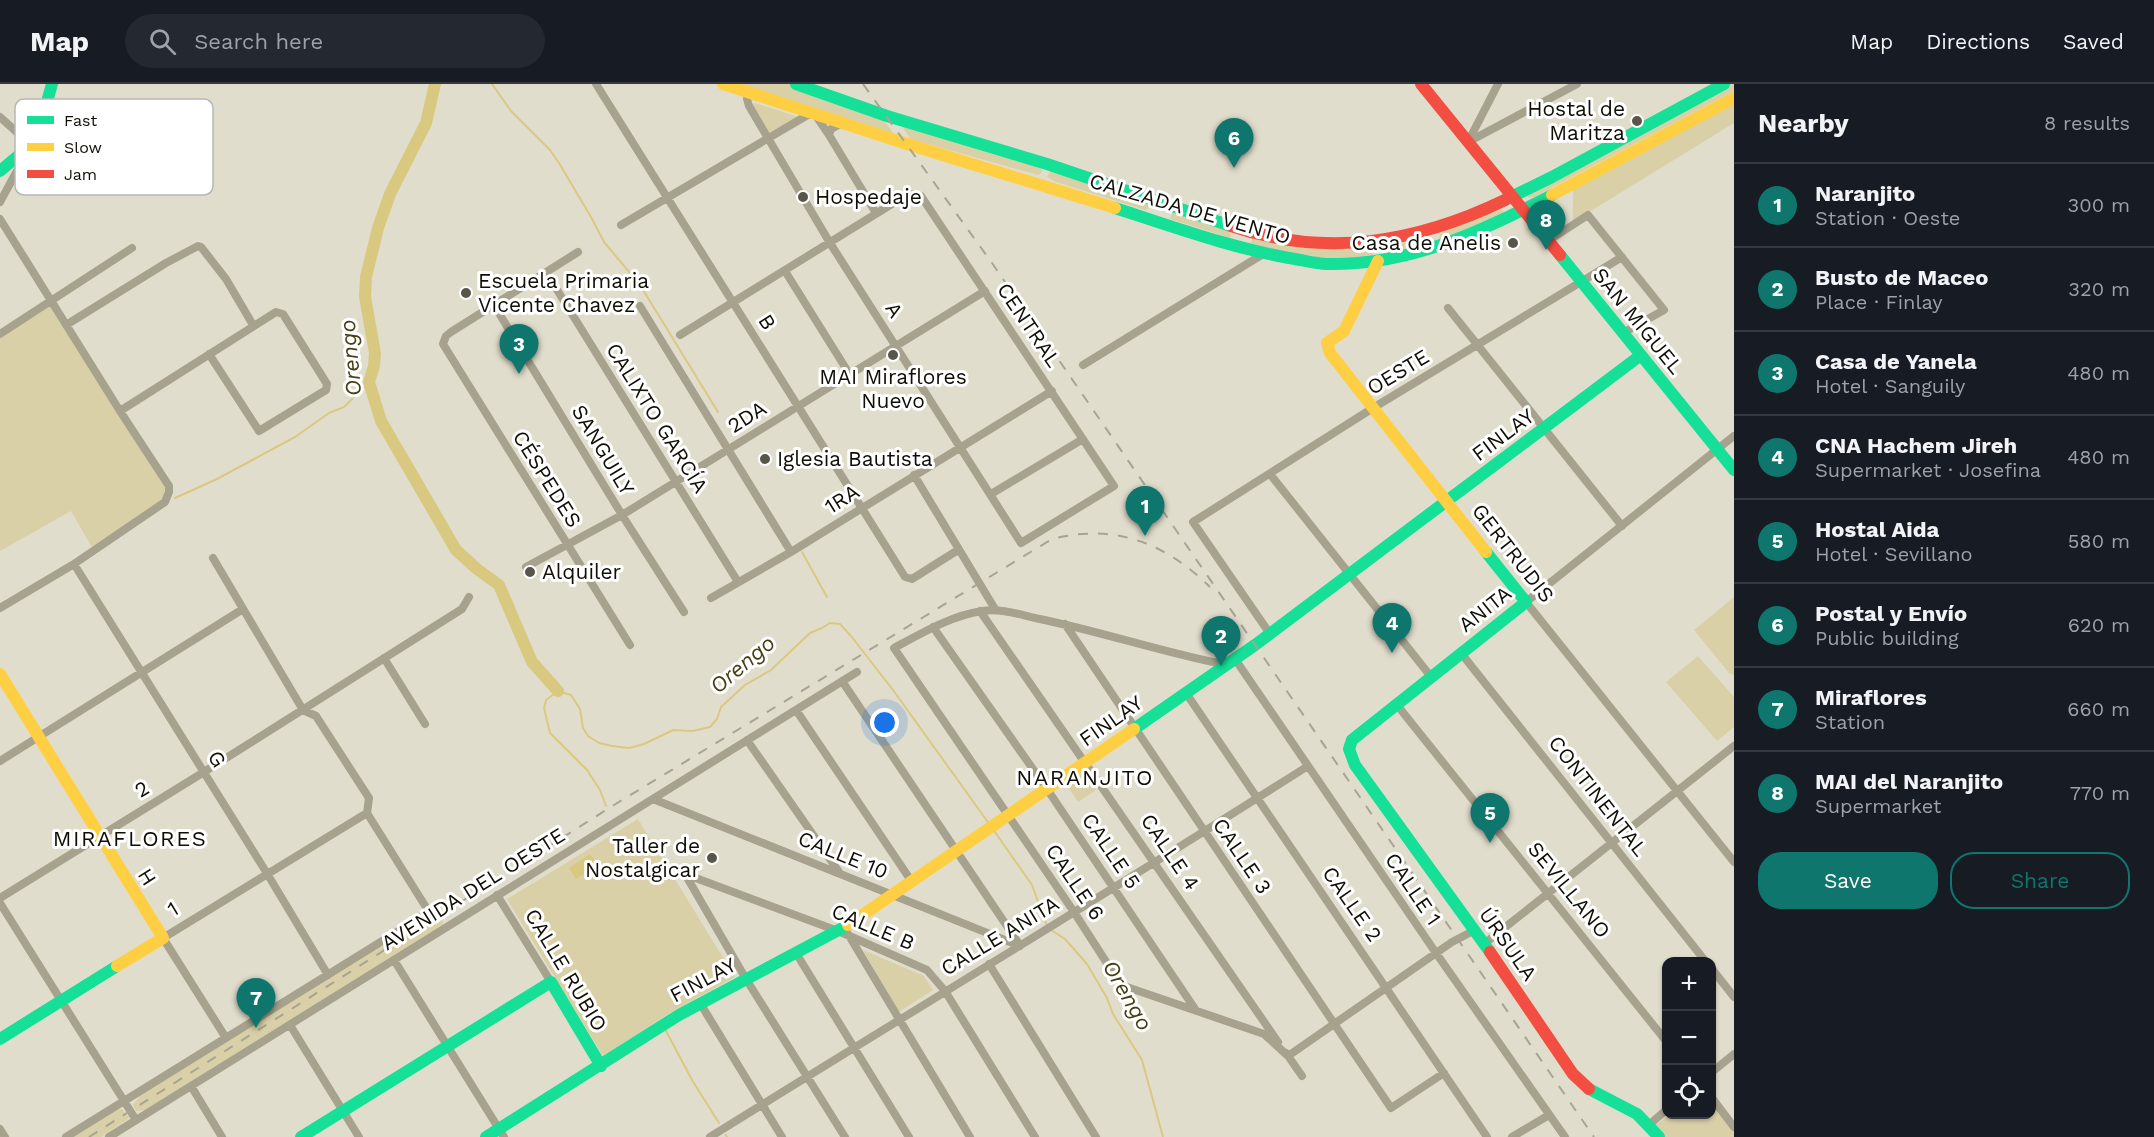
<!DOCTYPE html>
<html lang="en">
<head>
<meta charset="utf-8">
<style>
  :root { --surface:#171b24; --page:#242831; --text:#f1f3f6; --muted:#9ea1a6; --line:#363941; --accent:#0f766e }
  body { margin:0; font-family:"Work Sans",sans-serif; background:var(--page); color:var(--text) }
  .controls { position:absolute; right:18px; bottom:18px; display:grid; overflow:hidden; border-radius:12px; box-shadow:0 2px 4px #0004 }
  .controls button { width:54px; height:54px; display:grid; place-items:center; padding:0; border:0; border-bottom:2px solid var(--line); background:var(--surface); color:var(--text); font:30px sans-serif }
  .you { position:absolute; left:885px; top:639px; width:21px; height:21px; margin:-15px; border:4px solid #fff; border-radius:50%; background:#1a73e8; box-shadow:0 0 0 9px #1a73e833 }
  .badge { display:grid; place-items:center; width:39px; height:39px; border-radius:50%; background:var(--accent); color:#fff; font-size:20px; font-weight:700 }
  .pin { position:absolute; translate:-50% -50px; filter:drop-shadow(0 2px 3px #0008) }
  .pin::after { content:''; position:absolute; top:32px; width:21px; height:18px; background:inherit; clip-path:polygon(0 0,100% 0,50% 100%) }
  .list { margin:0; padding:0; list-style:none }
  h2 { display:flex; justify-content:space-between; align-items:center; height:78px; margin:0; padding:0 24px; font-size:26px }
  h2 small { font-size:20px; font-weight:400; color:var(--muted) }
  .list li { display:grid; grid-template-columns:39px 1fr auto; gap:18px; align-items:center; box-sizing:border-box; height:84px; padding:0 24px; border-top:2px solid var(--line) }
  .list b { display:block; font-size:22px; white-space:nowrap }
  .list p { margin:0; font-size:20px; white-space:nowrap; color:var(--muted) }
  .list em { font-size:20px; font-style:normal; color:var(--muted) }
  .actions { display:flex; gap:12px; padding:18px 24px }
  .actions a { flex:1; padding:14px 0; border:2px solid var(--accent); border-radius:24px; text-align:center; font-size:21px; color:var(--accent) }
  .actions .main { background:var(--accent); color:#fff }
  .icon { flex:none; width:33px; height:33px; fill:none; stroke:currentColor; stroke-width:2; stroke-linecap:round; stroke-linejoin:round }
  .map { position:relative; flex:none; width:1734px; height:1053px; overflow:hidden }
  header { display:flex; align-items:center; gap:36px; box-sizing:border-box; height:84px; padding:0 30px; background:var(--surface); border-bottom:2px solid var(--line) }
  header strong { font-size:28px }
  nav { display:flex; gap:33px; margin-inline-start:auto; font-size:21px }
  .search { width:420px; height:54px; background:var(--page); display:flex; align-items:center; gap:15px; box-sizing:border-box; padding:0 21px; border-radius:33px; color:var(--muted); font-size:22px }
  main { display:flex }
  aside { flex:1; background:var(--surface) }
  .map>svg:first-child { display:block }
  .green { fill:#d9d0a8 }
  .water { fill:#d9c980 }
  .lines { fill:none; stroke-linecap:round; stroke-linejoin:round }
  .stream { stroke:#d9c980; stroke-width:2 }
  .river { stroke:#d9c980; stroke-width:12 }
  .street { stroke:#a6a28d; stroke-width:8 }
  .fast { stroke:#16e098; stroke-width:12 }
  .slow { stroke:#ffcf43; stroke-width:12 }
  .jam { stroke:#f24e42; stroke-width:12 }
  .rail { stroke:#a7a494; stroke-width:2; stroke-dasharray:10 10; stroke-linecap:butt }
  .poi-dot { fill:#58564a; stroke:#fff; stroke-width:2 }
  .labels { text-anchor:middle; stroke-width:6; stroke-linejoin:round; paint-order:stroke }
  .poi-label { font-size:21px; fill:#0f0d04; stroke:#fff; text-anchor:start }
  .street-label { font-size:21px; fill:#0f0d04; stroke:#fff }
  .water-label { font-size:22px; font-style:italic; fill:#453d13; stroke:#fff }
  .neighbourhood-label { font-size:22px; letter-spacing:1.5px; fill:#0f0d04; stroke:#fff }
  .key { fill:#fff; stroke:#b7b6b4; stroke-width:1.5 }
  .key-label { font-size:16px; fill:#0f0d04 }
</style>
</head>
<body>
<header>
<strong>Map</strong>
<div class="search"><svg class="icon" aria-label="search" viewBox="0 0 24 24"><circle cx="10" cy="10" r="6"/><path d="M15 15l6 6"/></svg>Search here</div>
<nav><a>Map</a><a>Directions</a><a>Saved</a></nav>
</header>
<main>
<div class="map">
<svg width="1734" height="1053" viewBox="0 0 1734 1053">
  <rect width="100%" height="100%" fill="#e1ddcc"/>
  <!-- green -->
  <path class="green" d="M723,0H796L878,28L899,57Z
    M1731,0H1734V7L1534,113L1529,114L1527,112L1529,109Z
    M1734,17V39L1573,138V105Z
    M755,19L798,33L768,49L752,21Z
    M901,40L1040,83L1042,88L1038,91L910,55Z
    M1050,87L1151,120V123L1145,126L1056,98L1047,93Z
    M1502,125L1505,131L1441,157L1439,154L1441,148Z
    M1176,129L1230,147L1231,152L1230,154L1170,135L1172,130Z
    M1257,154L1342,164H1371L1373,172C1331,177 1291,174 1251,160L1252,155Z
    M1426,154L1430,155L1433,161L1384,172L1381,169L1383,162Z
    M51,217L169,402L165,418L94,467L71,427L0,467V250Z
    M1734,513V591L1729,589L1694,546Z
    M1698,572L1734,613V643L1717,657L1666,598Z
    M1084,687L1096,706L1078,718L1066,700Z
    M638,735L735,893L668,930L603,972L507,815Z
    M435,825L444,840L145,1026L136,1027L133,1021L141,1010Z
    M863,866L924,892L933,906L899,928Z
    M1712,1018L1734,1047V1053H1665L1656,1041L1669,1031L1712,1030Z
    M122,1025L129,1033L128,1035L101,1053H72L117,1026Z"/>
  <!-- water -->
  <path class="water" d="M590,770L598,781L576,795L569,784Z"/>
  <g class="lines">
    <!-- stream -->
    <path class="stream" d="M492,0L511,27L550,66L559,79L591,133L604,158L640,201L718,328
      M175,414L217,395L295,353L329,329L344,323L369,298
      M802,468L827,513
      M606,722L600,706L587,686L550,649L544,624L546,616L558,607L571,611L580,625L583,644L588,652L599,659L612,662L629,664L644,660L673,646L693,647L710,643L717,635L721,623L745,601L771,586L810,549L822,544L830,539L840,540L851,552L893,606L990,741
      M995,748L1032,801L1047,842
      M1051,846L1065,855L1087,880L1107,914L1113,930L1142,976L1163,1053
      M665,945L692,996L719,1039
      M726,1051L727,1053"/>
    <!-- river -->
    <path class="river" d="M435,0L426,39L390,110L378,144L366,193L365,213L375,269L374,282L369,298L381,337L456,466L477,485L499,501L532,578L558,607"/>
    <!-- street -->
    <path class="street" d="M596,0L905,493L912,495L958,466
      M0,33L31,61L0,118
      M842,39L831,45L829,51L876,129
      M1468,58L1577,0
      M1468,58L1498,0
      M0,135L120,327L169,402V408L165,418L74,480L0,524
      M621,141L806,32L814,29L829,51
      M1548,157L1588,131L1664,226L1623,249
      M578,168L451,248L446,252L443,260L630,561
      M785,187L850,291
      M546,188L738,498
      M494,221L622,431L684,528
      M640,222L791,468
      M1448,224L1622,442
      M66,241L166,179L198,162L201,163L226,195L253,241
      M0,250L132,164
      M680,251L908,110H916L921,112L1114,402L1021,459L830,159L749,22L747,15L748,8
      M1083,281L1263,170
      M120,327L276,228L283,230L327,300L326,306L259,347L209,270
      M1734,352L1526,518L1734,778
      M1270,390L1432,594
      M914,391L995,525
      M991,410L1083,355
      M74,480L268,791L328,891
      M526,483L622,431L985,207
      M711,514L791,468L1052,307
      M980,527L1278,958
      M1065,540L1391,1024L1444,989
      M933,543L1047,705L1195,925
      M1270,550L1193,438L1373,324L1622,173
      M1461,569L1706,878
      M384,574L425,640
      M1235,575L1436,869L1565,1053
      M1227,581C1164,569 1103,548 1040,535C1021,531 1001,524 982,527C950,532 922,549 894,564L1074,828L1121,901L1264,950L1288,972
      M842,597L1019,860
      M1186,609L1487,1053
      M1397,621L1666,957
      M796,626L912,798
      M747,656L839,788
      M0,677L243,525
      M653,715L1020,862
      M685,790L838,847L927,886L945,907L1035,1053
      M685,790L746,895L845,1053
      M497,811L551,898
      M0,814L204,688L462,525L469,513
      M0,819L136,1036
      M848,850L970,1053
      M1484,860L1734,662
      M796,869L909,1053
      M394,876L504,1053
      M989,880L1096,1053
      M1712,885L1734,913
      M700,919L782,1053
      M290,941L359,1053
      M226,954L163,854L367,729
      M1286,969L1302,992
      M1288,972L1452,858L1475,846
      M1712,988L1734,970
      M191,1002L222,1053
      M1712,1014L1734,1043
      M1649,1041L1666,1026
      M0,1045L5,1053
      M66,1053L429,828L367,729L369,714L316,632L303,626L213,474
      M109,1053L857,588
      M710,1053C909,929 1110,808 1308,682
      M1512,1053L1549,1031"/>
    <!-- fast -->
    <path class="fast" d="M796,0L887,32L1047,80L1231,142
      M0,87L31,61L43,32L52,0
      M1505,116L1552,93L1724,0
      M1115,124C1174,143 1234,165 1295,175C1306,177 1317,180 1327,180C1408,182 1481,148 1552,111
      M1560,171L1734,386
      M1486,468L1526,518L1352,656L1349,665L1355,681L1490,868
      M1134,645L1255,561L1641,271
      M0,955L117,882
      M1589,1005L1637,1030L1659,1053
      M301,1053L551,898L601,982
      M486,1053L679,931L848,841"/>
    <!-- slow -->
    <path class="slow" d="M723,0L907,60L1115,124
      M1552,111L1734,14
      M1378,177L1344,247L1327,259L1330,269L1486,468
      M0,590L163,854L117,882
      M848,841L1134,645"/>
    <!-- jam -->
    <path class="jam" d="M1421,0L1560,171
      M1231,142C1326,174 1416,159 1505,116
      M1490,868L1573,990L1589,1005"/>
    <!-- rail -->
    <path class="rail" d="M863,0L992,179L1594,1053
      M89,1053L614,721L1052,455C1115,439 1165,459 1210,503"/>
  </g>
  <!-- markers -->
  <g class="poi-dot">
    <circle cx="1637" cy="37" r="6"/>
    <circle cx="803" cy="113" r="6"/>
    <circle cx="1513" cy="159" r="6"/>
    <circle cx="466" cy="209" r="6"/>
    <circle cx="893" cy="271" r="6"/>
    <circle cx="765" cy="375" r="6"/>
    <circle cx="530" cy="488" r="6"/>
    <circle cx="712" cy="774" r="6"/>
  </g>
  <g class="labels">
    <!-- poi labels -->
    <g class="poi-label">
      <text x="1625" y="32" text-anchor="end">Hostal de<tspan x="1625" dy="24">Maritza</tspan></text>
      <text x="815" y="120">Hospedaje</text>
      <text x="1501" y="166" text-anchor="end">Casa de Anelis</text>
      <text x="478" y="204">Escuela Primaria<tspan x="478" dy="24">Vicente Chavez</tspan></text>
      <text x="893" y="300" text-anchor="middle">MAI Miraflores<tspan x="893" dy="24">Nuevo</tspan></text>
      <text x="777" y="382">Iglesia Bautista</text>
      <text x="542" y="495">Alquiler</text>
      <text x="700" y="769" text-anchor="end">Taller de<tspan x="700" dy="24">Nostalgicar</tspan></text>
    </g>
    <!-- street labels -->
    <g class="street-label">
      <text transform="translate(1190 125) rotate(16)" y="7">CALZADA DE VENTO</text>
      <text transform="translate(894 226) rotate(58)" y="7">A</text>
      <text transform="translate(1638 237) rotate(51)" y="7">SAN MIGUEL</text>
      <text transform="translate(767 238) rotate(58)" y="7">B</text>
      <text transform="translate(1029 241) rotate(56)" y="7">CENTRAL</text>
      <text transform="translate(1398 288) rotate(-31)" y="7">OESTE</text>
      <text transform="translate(747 333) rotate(-32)" y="7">2DA</text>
      <text transform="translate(657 334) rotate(58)" y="7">CALIXTO GARCÍA</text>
      <text transform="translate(1503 351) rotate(-37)" y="7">FINLAY</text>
      <text transform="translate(603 366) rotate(59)" y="7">SANGUILY</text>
      <text transform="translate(547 395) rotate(58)" y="7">CÉSPEDES</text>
      <text transform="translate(842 415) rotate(-32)" y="7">1RA</text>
      <text transform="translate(1513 469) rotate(52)" y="7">GERTRUDIS</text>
      <text transform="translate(1485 525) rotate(-38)" y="7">ANITA</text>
      <text transform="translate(1111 637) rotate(-35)" y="7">FINLAY</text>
      <text transform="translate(217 675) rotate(58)" y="7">G</text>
      <text transform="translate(142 705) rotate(-31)" y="7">2</text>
      <text transform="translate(1598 712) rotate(52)" y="7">CONTINENTAL</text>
      <text transform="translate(1111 767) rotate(56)" y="7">CALLE 5</text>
      <text transform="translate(1170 768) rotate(56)" y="7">CALLE 4</text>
      <text transform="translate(843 771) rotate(22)" y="7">CALLE 10</text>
      <text transform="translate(1242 772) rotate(56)" y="7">CALLE 3</text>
      <text transform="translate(147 793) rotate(58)" y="7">H</text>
      <text transform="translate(1075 798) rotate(56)" y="7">CALLE 6</text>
      <text transform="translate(473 805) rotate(-32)" y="7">AVENIDA DEL OESTE</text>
      <text transform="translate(1413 805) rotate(56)" y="7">CALLE 1</text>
      <text transform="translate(1569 806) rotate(51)" y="7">SEVILLANO</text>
      <text transform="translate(1352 820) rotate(55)" y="7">CALLE 2</text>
      <text transform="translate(173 825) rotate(-31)" y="7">1</text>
      <text transform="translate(873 843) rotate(23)" y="7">CALLE B</text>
      <text transform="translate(1000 852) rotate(-31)" y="7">CALLE ANITA</text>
      <text transform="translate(1508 860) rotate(55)" y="7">ÚRSULA</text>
      <text transform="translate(566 886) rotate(59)" y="7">CALLE RUBIO</text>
      <text transform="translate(703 896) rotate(-28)" y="7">FINLAY</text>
    </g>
    <!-- water labels -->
    <g class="water-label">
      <text transform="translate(350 274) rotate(-95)" y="8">Orengo</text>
      <text transform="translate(742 580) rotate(-40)" y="8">Orengo</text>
      <text transform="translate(1128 911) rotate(60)" y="8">Orengo</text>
    </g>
    <!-- neighbourhood labels -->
    <g class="neighbourhood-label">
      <text x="1085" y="701">NARANJITO</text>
      <text x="130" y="762">MIRAFLORES</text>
    </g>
  </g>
  <!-- legend -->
  <rect x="15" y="15" width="198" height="96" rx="9" class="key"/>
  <rect x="27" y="32" width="27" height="8" fill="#16e098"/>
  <rect x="27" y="59" width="27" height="8" fill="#ffcf43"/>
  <rect x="27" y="86" width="27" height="8" fill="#f24e42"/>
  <g class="key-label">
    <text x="64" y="42">Fast</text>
    <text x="64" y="69">Slow</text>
    <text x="64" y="96">Jam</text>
  </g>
</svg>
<div class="controls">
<button>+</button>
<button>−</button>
<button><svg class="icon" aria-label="locate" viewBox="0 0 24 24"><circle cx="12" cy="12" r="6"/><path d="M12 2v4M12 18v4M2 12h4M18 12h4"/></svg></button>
</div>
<div class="you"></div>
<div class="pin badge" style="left:1145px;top:452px">1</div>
<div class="pin badge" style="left:1221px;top:582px">2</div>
<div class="pin badge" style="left:519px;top:290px">3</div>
<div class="pin badge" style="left:1392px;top:569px">4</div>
<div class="pin badge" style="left:1490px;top:759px">5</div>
<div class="pin badge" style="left:1234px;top:84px">6</div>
<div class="pin badge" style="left:256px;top:944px">7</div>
<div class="pin badge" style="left:1546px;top:166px">8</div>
</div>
<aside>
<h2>Nearby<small>8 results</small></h2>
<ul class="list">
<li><span class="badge">1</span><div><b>Naranjito</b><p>Station · Oeste</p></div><em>300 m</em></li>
<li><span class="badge">2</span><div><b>Busto de Maceo</b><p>Place · Finlay</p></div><em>320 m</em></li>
<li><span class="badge">3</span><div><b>Casa de Yanela</b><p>Hotel · Sanguily</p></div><em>480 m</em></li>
<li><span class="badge">4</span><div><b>CNA Hachem Jireh</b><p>Supermarket · Josefina</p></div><em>480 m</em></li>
<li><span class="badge">5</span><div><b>Hostal Aida</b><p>Hotel · Sevillano</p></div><em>580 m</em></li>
<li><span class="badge">6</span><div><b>Postal y Envío</b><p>Public building</p></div><em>620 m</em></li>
<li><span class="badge">7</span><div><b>Miraflores</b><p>Station</p></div><em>660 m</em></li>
<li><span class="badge">8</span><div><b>MAI del Naranjito</b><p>Supermarket</p></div><em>770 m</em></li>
</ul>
<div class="actions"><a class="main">Save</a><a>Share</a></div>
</aside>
</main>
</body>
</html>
